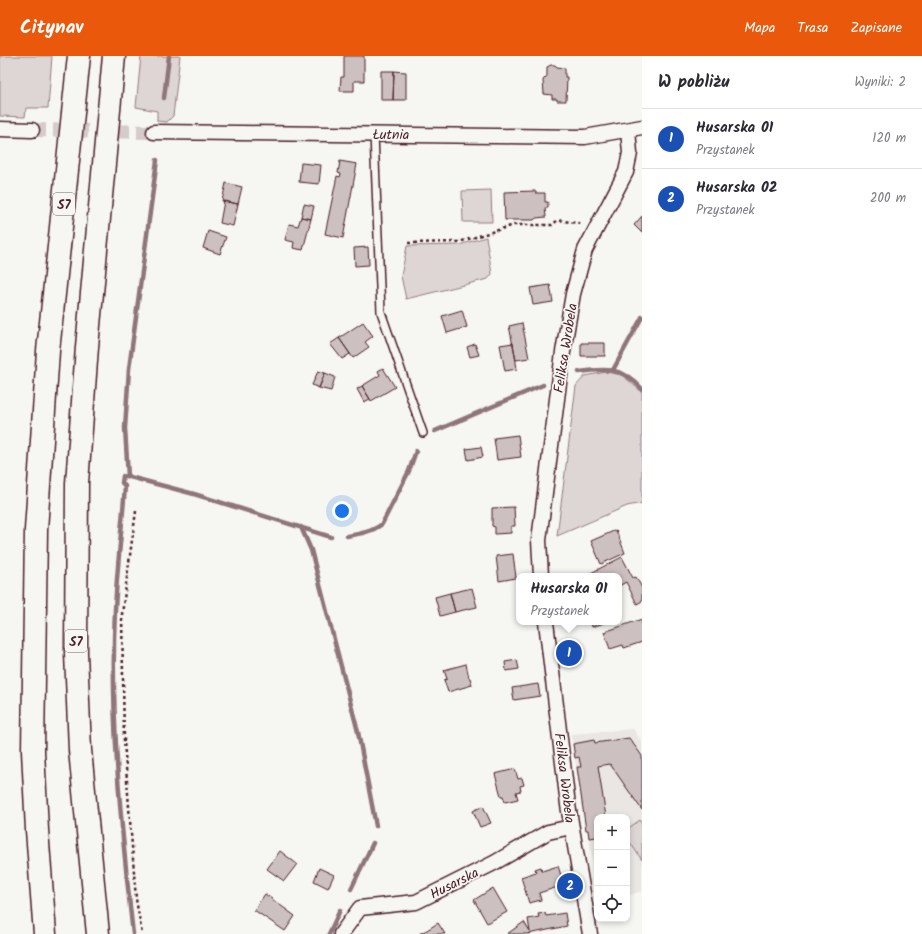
<!DOCTYPE html>
<html lang="pl">
<head>
<meta charset="utf-8">
<style>
  :root { --surface:#fff; --page:#f2f2f3; --text:#2b2b33; --muted:#7c7c81; --line:#e1e1e2; --accent:#ea580c }
  body { margin:0; font-family:Kalam,sans-serif; background:var(--page); color:var(--text) }
  .controls { position:absolute; right:12px; bottom:12px; display:grid; overflow:hidden; border-radius:8px; box-shadow:0 2px 6px #0003 }
  .controls button { width:36px; height:36px; display:grid; place-items:center; padding:0; border:0; border-bottom:1px solid var(--line); background:var(--surface); color:var(--text); font:20px sans-serif }
  .you { position:absolute; left:342px; top:455px; width:14px; height:14px; margin:-10px; border:3px solid #fff; border-radius:50%; background:#1a73e8; box-shadow:0 0 0 6px #1a73e833 }
  .badge { display:grid; place-items:center; width:26px; height:26px; border-radius:50%; background:var(--accent); color:#fff; font-size:13px; font-weight:700 }
  .pin { position:absolute; translate:-50% -50%; border:2px solid #fff; box-shadow:0 1px 4px #0006 }
  .popup { position:absolute; left:516px; top:517px; width:106px; height:52px; box-sizing:border-box; display:grid; place-content:center; border-radius:8px; background:var(--surface); filter:drop-shadow(0 1px 3px #0005); font-size:13px; white-space:nowrap; color:var(--muted) }
  .popup b { font-size:15px; color:var(--text) }
  .popup::after { content:''; position:absolute; left:50%; top:100%; margin-left:-8px; border:8px solid transparent; border-top-color:var(--surface) }
  .list { margin:0; padding:0; list-style:none }
  h2 { display:flex; justify-content:space-between; align-items:center; height:52px; margin:0; padding:0 16px; font-size:17px }
  h2 small { font-size:13px; font-weight:400; color:var(--muted) }
  .list li { display:grid; grid-template-columns:26px 1fr auto; gap:12px; align-items:center; box-sizing:border-box; height:60px; padding:0 16px; border-top:1px solid var(--line) }
  .list b { display:block; font-size:15px; white-space:nowrap }
  .list p { margin:0; font-size:13px; white-space:nowrap; color:var(--muted) }
  .list em { font-size:13px; font-style:normal; color:var(--muted) }
  .icon { flex:none; width:22px; height:22px; fill:none; stroke:currentColor; stroke-width:2; stroke-linecap:round; stroke-linejoin:round }
  .map { position:relative; flex:none; width:642px; height:878px; overflow:hidden }
  header { display:flex; align-items:center; gap:24px; box-sizing:border-box; height:56px; padding:0 20px; background:var(--accent); color:#fff }
  header strong { font-size:19px }
  nav { display:flex; gap:22px; margin-inline-start:auto; font-size:14px }
  main { display:flex }
  aside { flex:1; background:var(--surface) }
  .map>svg:first-child { display:block }
  .built { fill:#e9e6e3 }
  .green { fill:#ddd6d5; stroke:#947a80 }
  .lines { fill:none; stroke-linecap:round; stroke-linejoin:round }
  .stream { stroke:#8e747a; stroke-width:4.5 }
  .building { fill:#ccc1c0; stroke:#4a1f2b }
  .minor-tunnel { stroke:#d4cbca; stroke-width:14; stroke-dasharray:14 7; stroke-linecap:butt }
  .service-casing { stroke:#4a1f2b; stroke-width:10 }
  .minor-casing { stroke:#4a1f2b; stroke-width:17 }
  .motorway-casing { stroke:#4a1f2b; stroke-width:25 }
  .path { stroke:#4a1f2b; stroke-width:2.5; stroke-dasharray:3 3; stroke-linecap:butt }
  .service { stroke:#f6f6f2; stroke-width:7 }
  .minor { stroke:#f6f6f2; stroke-width:14 }
  .motorway { stroke:#f6f6f2; stroke-width:22 }
  .labels { text-anchor:middle; stroke-width:3.5; stroke-linejoin:round; paint-order:stroke }
  .shield { fill:#f6f6f2; stroke:#7e6067; stroke-width:1 }
  .shield-label { font-size:13px; font-weight:bold; fill:#4a1f2b }
  .street-label { font-size:14px; fill:#4a1f2b; stroke:#f6f6f2 }
</style>
</head>
<body>
<header>
<strong>Citynav</strong>
<nav><a>Mapa</a><a>Trasa</a><a>Zapisane</a></nav>
</header>
<main>
<div class="map">
<svg width="642" height="878" viewBox="0 0 642 878">
  <rect width="100%" height="100%" fill="#f6f6f2"/>
  <filter id="ink" filterUnits="userSpaceOnUse"><feTurbulence type="fractalNoise" baseFrequency=".025" numOctaves="2"/><feDisplacementMap in="SourceGraphic" scale="8" xChannelSelector="R" yChannelSelector="G"/><feConvolveMatrix kernelMatrix="1 2 1 2 8 2 1 2 1" color-interpolation-filters="sRGB"/></filter>
  <g filter="url(#ink)">
    <!-- built -->
    <path class="built" d="M633,673L642,686V835L627,840V761H597V832L588,774H586L571,678Z"/>
    <!-- green -->
    <path class="green" d="M0,0H52L48,52H26L25,61L0,60Z
      M141,0H180L173,60L167,66L157,65V55L136,51Z
      M491,134L492,166H463L462,135Z
      M486,181L492,218L488,223L406,243L401,220L407,190L459,189Z
      M606,316L622,319L642,336V447L627,450L557,480L576,330L585,320Z
      M640,764L642,767V804L627,782V773Z"/>
    <g class="lines">
      <!-- stream -->
      <path class="stream" d="M164,42L169,0
        M613,314L642,261
        M579,316C606,312 623,311 642,333
        M435,375L543,329
        M123,420L122,427L125,430C122,471 117,512 115,554C110,662 121,771 133,878
        M126,420L194,438L331,481
        M128,421L125,372L129,313L157,104
        M301,471L311,494L358,676L376,770
        M347,480C359,478 372,476 382,468L409,415L416,395
        M351,833L373,787
        M329,878L340,854"/>
    </g>
    <!-- building -->
    <path class="building" d="M344,0H364V25H354V35H340L341,21H344Z
      M551,9H555L557,11L565,12V21H567L566,45H557V43H552V39L544,38L543,24L547,20V11Z
      M381,15H394L393,44H381Z
      M394,15L406,16V44H393Z
      M340,105L357,108L343,182L325,178L337,120L340,121L341,118L338,117Z
      M301,107L321,109L319,128L299,126Z
      M226,127L242,131L238,148L222,145Z
      M535,135L536,137H545V146H548V152H545L546,161L536,162L534,164H505L504,136Z
      M224,145L238,148L233,170L220,167Z
      M304,148L314,150L311,163L301,161Z
      M642,160V177L634,169Z
      M301,161L311,163L303,194L293,192L294,186L285,184L289,168L298,170Z
      M208,175L226,181L220,198L203,192Z
      M368,191L369,209L355,210L354,192Z
      M550,229L553,246L533,249L530,232Z
      M462,254L467,271L447,277L442,260Z
      M363,266L373,280L365,286L369,291L353,302L339,282Z
      M522,267L529,302L516,304L509,270Z
      M339,282L350,298L342,303L330,288Z
      M513,287L517,313L505,315L500,289Z
      M581,287H605V300H581Z
      M475,288L479,299L470,301L467,291Z
      M383,312L395,331L371,345L362,330L380,319L378,315Z
      M318,315L325,317L319,332L312,329Z
      M325,317L335,321L331,335L319,332Z
      M362,330L370,343L364,346L357,333Z
      M518,379L521,401L497,404L494,382Z
      M481,391L483,401L468,404L466,393Z
      M514,451L515,470H511V477L495,478V471L492,470V452Z
      M616,474L625,497L601,508L591,485Z
      M513,498L516,522L499,525L496,500Z
      M622,501L633,522L636,521L642,532V545L637,548L626,526L619,530V520L587,519Z
      M472,532L477,551L455,556L450,537Z
      M450,537L455,556L440,560L435,541Z
      M642,563V586L624,592L623,589L610,593L604,576Z
      M591,566H604V567L592,571Z
      M517,604L519,613L506,615L505,606Z
      M466,608L469,622H470L472,629L448,636L444,624L447,623L444,614Z
      M538,628L540,640L514,644L512,632Z
      M629,682L642,700V754L610,708L598,710L606,761H597V781L589,782L588,774H586L577,711H581L579,701L575,702L573,688L594,684L595,687Z
      M515,713L518,723L522,722L524,729L520,730L521,735L516,736L518,743L505,746L503,740H501L495,718Z
      M483,750L491,767L480,771L473,755Z
      M280,795L297,808L284,825L267,813Z
      M558,810L564,829L539,837L541,844L529,847L521,821L536,816L535,813L541,811L542,815Z
      M319,812L334,819L328,832L314,825Z
      M493,832L507,856L487,867L474,844Z
      M265,838L295,860L285,875L254,854Z
      M545,857L546,860L565,857L567,870L528,878H507L524,866L530,876L528,863L539,861L538,858Z
      M438,867L445,878H419L427,874Z"/>
    <g class="lines">
      <!-- minor-tunnel -->
      <path class="minor-tunnel" d="M32,74L154,76"/>
      <defs>
        <path id="service" d="M374,78L381,256L423,377"/>
        <path id="minor" d="M0,73L32,74
          M154,76L585,81L642,71
          M541,520L539,484L563,296L573,238L585,194L626,116L630,97L628,74
          M546,566L568,749L590,878
          M341,878L360,852L416,846L494,807L548,776L571,771"/>
        <path id="motorway" d="M45,878L37,774L33,695L36,474L48,295L79,0
          M98,878L80,694L76,597L77,427L87,291L114,0"/>
      </defs>
      <!-- service casing -->
      <use href="#service" class="service-casing"/>
      <!-- minor casing -->
      <use href="#minor" class="minor-casing"/>
      <!-- motorway casing -->
      <use href="#motorway" class="motorway-casing"/>
      <!-- path -->
      <path class="path" d="M408,187L459,186L514,169H552L558,164L583,168
        M136,455L122,558L124,685L136,843L142,878"/>
      <!-- service -->
      <use href="#service" class="service"/>
      <!-- minor -->
      <use href="#minor" class="minor"/>
      <!-- motorway -->
      <use href="#motorway" class="motorway"/>
    </g>
  </g>
  <g class="labels">
    <!-- shield labels -->
    <g class="shield">
      <rect x="53" y="137" width="22" height="22" rx="3"/>
      <rect x="65" y="574" width="22" height="22" rx="3"/>
    </g>
    <g class="shield-label">
      <text x="64" y="153">S7</text>
      <text x="76" y="590">S7</text>
    </g>
    <!-- street labels -->
    <g class="street-label">
      <text x="391" y="83">Łutnia</text>
      <text transform="translate(565 292) rotate(-81)" y="5">Feliksa Wrobela</text>
      <text transform="translate(565 722) rotate(83)" y="5">Feliksa Wrobela</text>
      <text transform="translate(454 827) rotate(-27)" y="5">Husarska</text>
    </g>
  </g>
</svg>
<div class="controls">
<button>+</button>
<button>−</button>
<button><svg class="icon" aria-label="locate" viewBox="0 0 24 24"><circle cx="12" cy="12" r="6"/><path d="M12 2v4M12 18v4M2 12h4M18 12h4"/></svg></button>
</div>
<div class="you"></div>
<div class="pin badge" style="left:569px;top:597px;background:#1a4fb4">1</div>
<div class="popup"><b>Husarska 01</b>Przystanek</div>
<div class="pin badge" style="left:570px;top:830px;background:#1a4fb4">2</div>
</div>
<aside>
<h2>W pobliżu<small>Wyniki: 2</small></h2>
<ul class="list">
<li><span class="badge" style="background:#1a4fb4">1</span><div><b>Husarska 01</b><p>Przystanek</p></div><em>120 m</em></li>
<li><span class="badge" style="background:#1a4fb4">2</span><div><b>Husarska 02</b><p>Przystanek</p></div><em>200 m</em></li>
</ul>
</aside>
</main>
</body>
</html>
